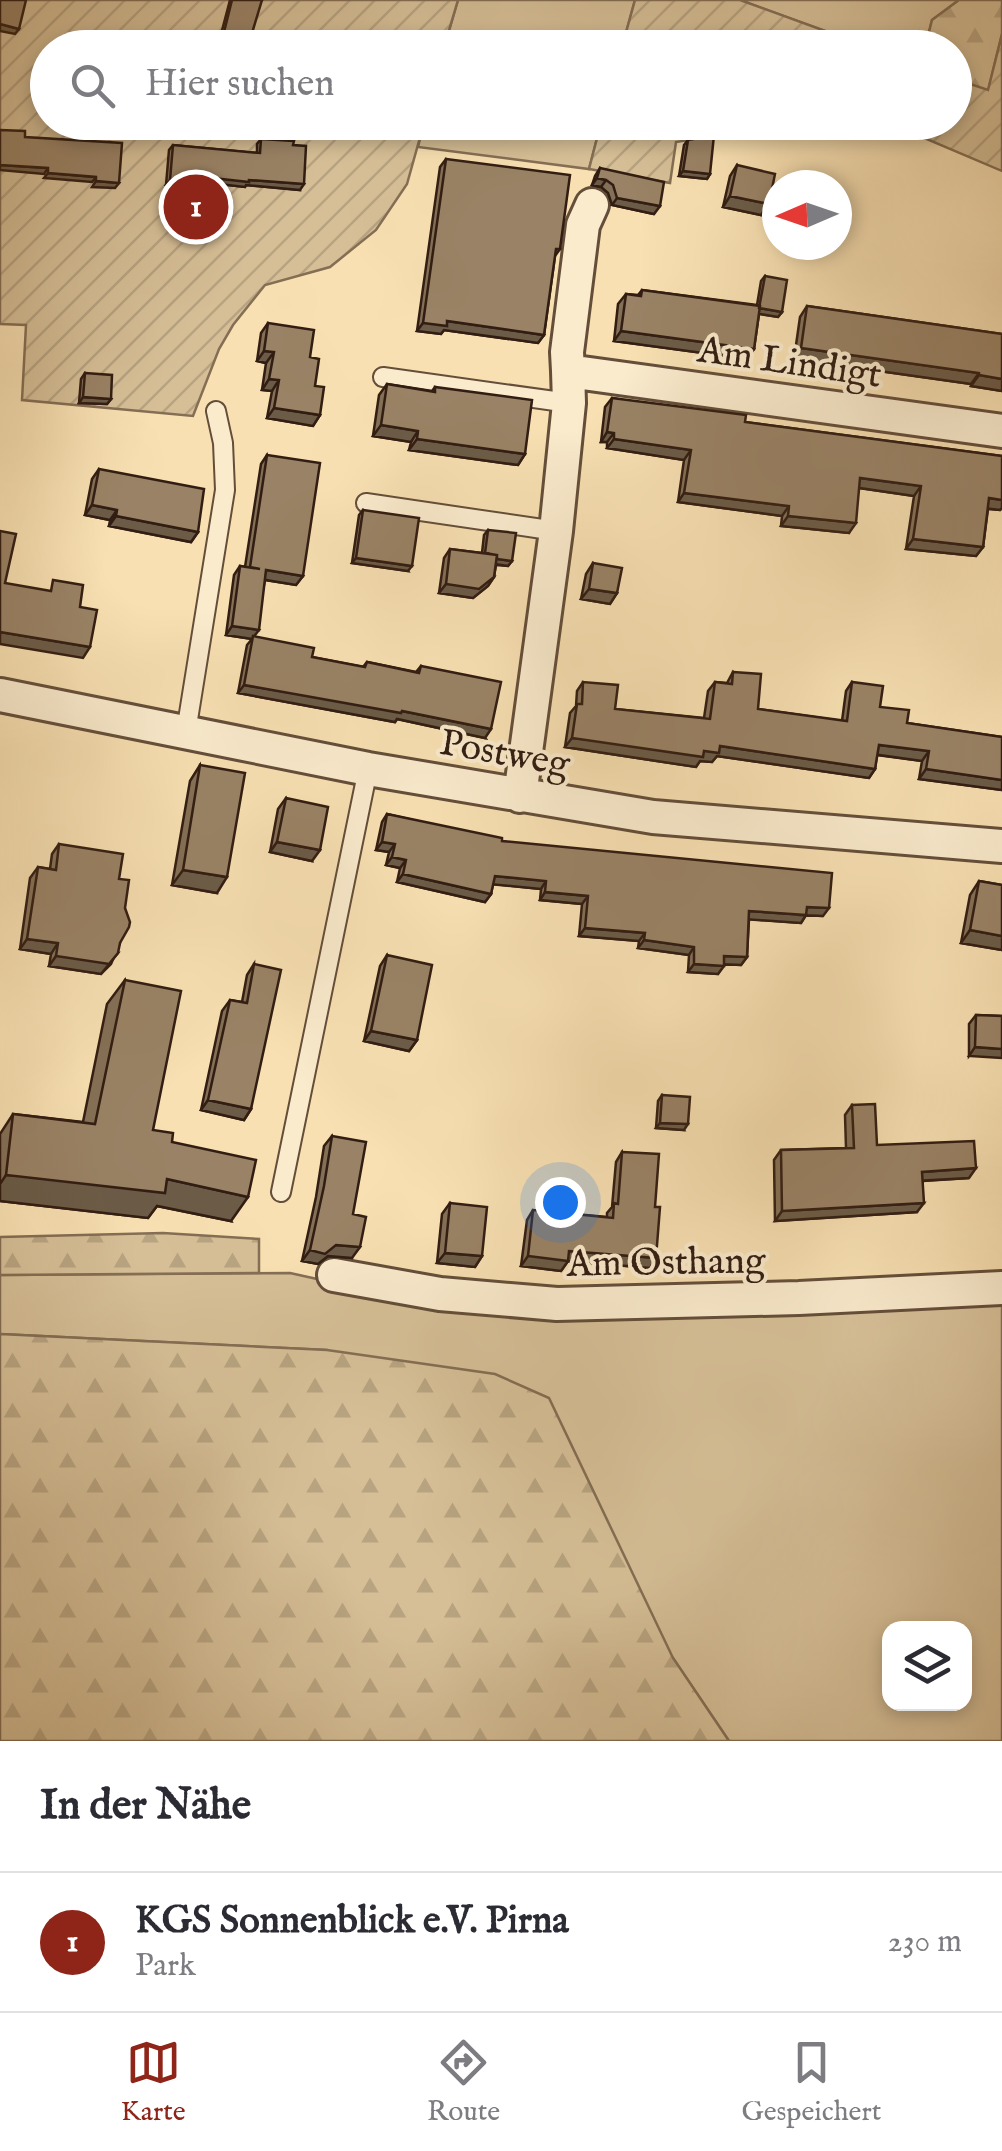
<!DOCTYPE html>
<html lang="de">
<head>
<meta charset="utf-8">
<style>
  :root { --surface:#fff; --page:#f7f7f7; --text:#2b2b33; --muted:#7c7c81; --line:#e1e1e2; --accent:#8f2418 }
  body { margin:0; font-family:"IM FELL English",serif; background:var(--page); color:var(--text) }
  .controls { position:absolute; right:30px; bottom:30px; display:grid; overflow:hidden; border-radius:20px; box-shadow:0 5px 15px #0003 }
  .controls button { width:90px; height:90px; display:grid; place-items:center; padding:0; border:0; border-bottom:2px solid var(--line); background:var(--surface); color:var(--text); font:50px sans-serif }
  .compass { position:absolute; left:762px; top:170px; width:90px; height:90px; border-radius:50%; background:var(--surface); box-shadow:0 5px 15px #0003; rotate:268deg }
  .you { position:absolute; left:560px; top:1202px; width:35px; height:35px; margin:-25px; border:8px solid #fff; border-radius:50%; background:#1a73e8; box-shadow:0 0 0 15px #1a73e833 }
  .badge { display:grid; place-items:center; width:65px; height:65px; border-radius:50%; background:var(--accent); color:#fff; font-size:32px; font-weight:700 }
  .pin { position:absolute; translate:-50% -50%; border:5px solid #fff; box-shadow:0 2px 10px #0006 }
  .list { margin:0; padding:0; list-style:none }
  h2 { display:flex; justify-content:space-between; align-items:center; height:130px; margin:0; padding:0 40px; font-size:42px }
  h2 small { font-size:32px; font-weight:400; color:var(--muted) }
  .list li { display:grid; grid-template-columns:65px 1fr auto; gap:30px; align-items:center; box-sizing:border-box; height:140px; padding:0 40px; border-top:2px solid var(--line) }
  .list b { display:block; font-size:38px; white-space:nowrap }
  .list p { margin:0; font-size:32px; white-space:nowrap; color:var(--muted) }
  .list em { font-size:32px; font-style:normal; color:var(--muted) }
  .icon { flex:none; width:55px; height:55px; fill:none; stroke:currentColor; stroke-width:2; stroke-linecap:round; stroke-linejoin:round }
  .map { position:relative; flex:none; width:1002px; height:1741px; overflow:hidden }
  .search { position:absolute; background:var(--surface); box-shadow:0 5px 15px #0003; left:30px; right:30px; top:30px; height:110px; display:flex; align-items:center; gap:25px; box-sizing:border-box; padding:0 35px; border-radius:55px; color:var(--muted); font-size:38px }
  .sheet { height:270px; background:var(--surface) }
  nav { display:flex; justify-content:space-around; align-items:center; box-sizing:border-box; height:140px; border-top:2px solid var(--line); background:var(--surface); font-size:28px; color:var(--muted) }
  nav a { display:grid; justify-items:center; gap:5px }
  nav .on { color:var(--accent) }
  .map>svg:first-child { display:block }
  .grass { fill:#d6bf97; stroke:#846e54; stroke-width:2.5; fill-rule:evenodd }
  .forest { fill:url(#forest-firs); stroke:#846e54; stroke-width:2.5 }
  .garden { fill:url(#garden-furrows); stroke:#846e54; stroke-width:2.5 }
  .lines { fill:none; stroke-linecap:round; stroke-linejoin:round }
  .lane-casing { stroke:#644e3a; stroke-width:22 }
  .street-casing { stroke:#644e3a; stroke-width:38 }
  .lane { stroke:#faebcd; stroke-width:18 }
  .street { stroke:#faebcd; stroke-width:32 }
  .wall { fill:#847057; stroke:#321d12; stroke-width:2.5 }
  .shaded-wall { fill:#6b5b47; stroke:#321d12; stroke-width:2.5 }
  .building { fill:#998265; stroke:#321d12; stroke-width:2.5 }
  .labels { text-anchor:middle; stroke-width:8; stroke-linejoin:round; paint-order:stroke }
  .street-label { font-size:38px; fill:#321d12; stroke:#faebcd }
</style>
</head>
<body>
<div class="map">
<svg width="1002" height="1741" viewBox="0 0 1002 1741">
  <defs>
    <pattern id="forest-firs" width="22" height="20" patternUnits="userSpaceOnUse" patternTransform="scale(2.5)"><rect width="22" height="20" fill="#d6bf97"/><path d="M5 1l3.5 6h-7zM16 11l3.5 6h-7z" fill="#b8a481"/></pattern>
    <pattern id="garden-furrows" width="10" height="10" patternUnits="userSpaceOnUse" patternTransform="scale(2.5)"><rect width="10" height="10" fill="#d6bf97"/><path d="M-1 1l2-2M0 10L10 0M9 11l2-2" fill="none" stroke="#b8a481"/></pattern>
  </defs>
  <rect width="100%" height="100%" fill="#f8e0b2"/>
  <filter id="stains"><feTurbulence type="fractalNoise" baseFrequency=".002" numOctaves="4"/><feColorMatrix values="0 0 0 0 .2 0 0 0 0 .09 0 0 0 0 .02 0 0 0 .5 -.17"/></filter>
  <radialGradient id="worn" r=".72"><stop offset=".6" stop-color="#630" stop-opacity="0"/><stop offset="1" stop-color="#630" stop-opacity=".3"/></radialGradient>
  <!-- grass -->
  <path class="grass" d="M458,0H635L622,47L444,48Z
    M740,0H959L932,20L925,48L869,47Z
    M424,123H601L589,169L418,147Z
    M290,1273L394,1296L567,1317L605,1319L955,1298L1002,1297V1741H729L673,1658L327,1350L0,1334V1275ZM890,1628H964V1704H890Z"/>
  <!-- forest -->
  <path class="forest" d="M959,0H1002V34L988,91L955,79L954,48H925L932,20Z
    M163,1233L259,1239V1273L0,1275V1237Z
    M0,1334L327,1350L495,1374L549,1398L673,1658L729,1741H0Z"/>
  <!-- garden -->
  <path class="garden" d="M0,0H458L444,47L48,48V122L424,123L407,184L376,230L330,267L265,285L233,325L219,349L193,416L22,400L26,325L0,324Z
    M635,0H740L869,47H622Z
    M1002,34V171L889,123L954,122L955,79L988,90Z
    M601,123H757L743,131L676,142L670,183L589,169Z"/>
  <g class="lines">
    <defs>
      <path id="lane" d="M383,377L569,403
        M366,503L556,531
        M186,732L225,490L223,443L216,411
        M281,1192L368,769"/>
      <path id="street" d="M568,371L567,352L583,225L592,205
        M0,695L368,769L653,817L1002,846
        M520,796L556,531L569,403L568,371L1002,431
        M334,1275L440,1294L557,1304L799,1298L1002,1288"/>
    </defs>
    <!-- lane casing -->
    <use href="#lane" class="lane-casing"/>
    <!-- street casing -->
    <use href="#street" class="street-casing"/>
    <!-- lane -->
    <use href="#lane" class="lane"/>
    <!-- street -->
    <use href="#street" class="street"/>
  </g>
  <!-- wall -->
  <path class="wall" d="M230,0H262L219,42Z
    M261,139L293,145L300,190L246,185L245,187L194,181L190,187L166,185L169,150L173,145L257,153V144Z
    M688,140L710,174L707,179L679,176L684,145Z
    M446,159L560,249L555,256L544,335L538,343L444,330L441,334L417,331L440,167Z
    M737,165L761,215L723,207L730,176Z
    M600,168L654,214L612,205L608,193L601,187L592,185L595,176Z
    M765,276L782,312L778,317L759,314L754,349L747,359L614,341L618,304L626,294L638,295L642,290L757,305L761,281Z
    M807,306L1002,334V391L971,386V384L794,359L800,317Z
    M268,323L310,357L320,415L313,426L267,418L272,391L262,390L266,363L257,361L261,333Z
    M85,373L111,399L107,404L79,403L81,379Z
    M387,384L432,391L435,387L525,454L518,465L409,450L411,442L373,436L379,395Z
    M612,398L745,422L1002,456V508L1000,510L988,509L983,547L976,556L906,549L914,496L859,488L849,533L781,526L782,516L678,502L684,460L607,448V442H601L605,407Z
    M267,455L303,576L296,585L265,580L254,636L312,657L363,667L367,662L416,672L421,666L485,738L397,719L395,722L238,693L247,645L252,639L226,635L234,575L240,566L245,567L261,464Z
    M99,469L198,532L191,542L109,526L110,520L85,515L92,479Z
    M363,510L408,571L352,563L359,515Z
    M488,530L512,561L508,566L496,565L494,577L488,586L473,598L439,593L444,558L450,549L482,553L484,535Z
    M593,563L617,593L610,604L581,599L586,574Z
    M733,672L758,709L842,721L846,691L852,682L880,707L907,723L1002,737V790L919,779L922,761L877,755L875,769L869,778L717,756L712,762L700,761L696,767L565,747L570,713L576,706L577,691L583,682L615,709L704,718L708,691L715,682L727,683Z
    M200,765L217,893L172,885L190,781Z
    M286,798L312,861L270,852L278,809Z
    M387,814L502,841L823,916L806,915L801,923L749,919L747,957L741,965L724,964L718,974L688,972L689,955L638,948L639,941L579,936L582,904L540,900L541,889L493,884L491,894L485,902L397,882L400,868L386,865L389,852L376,850L382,822Z
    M59,844L119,879L120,943L111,964L101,974L49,966L51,954L20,949L30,878L38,867L50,869L52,854Z
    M979,881L1002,885V950L961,943L970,895Z
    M387,955L417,1040L409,1051L364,1041L380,966Z
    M254,964L251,1109L244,1120L201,1110L222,1011L230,1000L242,1002L247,975Z
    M125,980L153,1130L172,1142L231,1221L157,1206L148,1218L0,1201V1134L13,1114L83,1122L107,1004Z
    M976,1015L1002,1016L969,1056V1024Z
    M662,1095L684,1130L656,1128L658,1101Z
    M852,1105L877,1145L969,1178L923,1181L917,1212L775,1221L774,1160L781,1150L846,1148L845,1115Z
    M332,1136L353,1214L352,1258L328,1256L318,1264L302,1261L316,1197L324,1146Z
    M622,1152L650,1268L568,1261L561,1271L521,1266L527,1220L533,1210L607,1217V1213L612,1207L616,1162Z
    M450,1203L482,1256L475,1267L437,1263L442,1214Z"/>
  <!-- shaded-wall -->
  <path class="shaded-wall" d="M0,24L19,29L15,34L0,31Z
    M223,36L249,43L246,48H242L219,42Z
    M0,165L48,168L44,174L0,170Z
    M683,171L710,174L707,179L679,176Z
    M48,173L96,177L92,182L44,178Z
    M195,176L304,184L300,190L246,185L245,187L191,181Z
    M597,178L606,180L601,187L592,185Z
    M170,180L194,182L190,187L166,185Z
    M96,181L119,183L115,188L92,187Z
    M730,196L769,204L761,215L723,207Z
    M617,198L660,206L654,214L612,205Z
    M759,308L782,312L778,317L755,313Z
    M447,321L544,335L538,343L444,330L441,334L417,331L423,323Z
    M621,331L754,349L747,359L614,341Z
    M801,348L979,373L971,384L794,359Z
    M264,351L274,352L266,363L257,361Z
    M979,375L1002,379V391L971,386Z
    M269,379L279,380L272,391L262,390Z
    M83,397L111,399L107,404L79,403Z
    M274,408L320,415L313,426L267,418Z
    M381,425L418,431L411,442L373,436Z
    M607,432L614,433L607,442H601Z
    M417,439L525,454L518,465L409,450Z
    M614,439L691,450L684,460L607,448Z
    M860,478L921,486L914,496L853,487Z
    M684,493L789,506L782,516L678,502Z
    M989,498L1002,500V508L1000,510L983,508Z
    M92,505L117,510L110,520L85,515Z
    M116,516L198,532L191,542L109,526Z
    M788,516L856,523L849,533L781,526Z
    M913,539L983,547L976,556L906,549Z
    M485,557L512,561L508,566L481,562Z
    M356,558L412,566L408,571L352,563Z
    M266,570L303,576L296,585L260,579Z
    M494,577L488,586L473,598L439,593L446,584Z
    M589,589L617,593L610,604L581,599Z
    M232,626L259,630L252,639L226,635Z
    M0,632L90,647L83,658L0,644Z
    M244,685L402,711L491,729L485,738L397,719L395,722L238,693Z
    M572,738L704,751L720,746L875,769L869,778L717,756L712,762L700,761L696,767L565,747Z
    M879,745L929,751L922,761L872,754Z
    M926,769L1002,780V790L919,779Z
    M277,842L320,850L312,861L270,852Z
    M382,842L395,844L389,852L376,850Z
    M392,857L406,860L400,868L386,865Z
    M183,870L227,877L217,893L172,885Z
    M403,874L491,894L485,902L397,882Z
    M495,876L546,881L541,889L489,884Z
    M545,892L588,896L582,904L540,900Z
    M807,907L829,908L823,916L801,915Z
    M749,911L806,915L801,923L743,919Z
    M585,928L645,933L639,941L579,936Z
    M970,930L1002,936V950L961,943Z
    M27,939L58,943L51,954L20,949Z
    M644,940L694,947L689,955L638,948Z
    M118,953L101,974L49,966L56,956Z
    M724,956L747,957L741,965L718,964Z
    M694,964L724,966L718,974L688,972Z
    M371,1031L417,1040L409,1051L364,1041Z
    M975,1047L1002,1049V1058L969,1056Z
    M208,1100L251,1109L244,1120L201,1110Z
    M660,1123L688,1124L684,1130L656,1128Z
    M976,1168L969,1178L915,1181L922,1172Z
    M6,1175L167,1179L248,1197L231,1221L157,1206L148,1218L0,1201V1184Z
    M924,1203L917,1212L775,1221L782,1211Z
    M336,1245L360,1247L352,1258L328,1256L318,1264L302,1261L310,1250Z
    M569,1251L656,1258L650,1268L568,1261L561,1271L521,1266L528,1256Z
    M445,1253L482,1256L475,1267L437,1263Z"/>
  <!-- building -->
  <path class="building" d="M0,0H26L19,29L0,24Z
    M232,0H262L249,43L223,36Z
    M0,130L25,131V137L122,143L119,183L96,181V177L48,173V168L0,165Z
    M714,135L710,174L683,171L688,140Z
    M261,139L294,141L293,145L306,146L304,184L249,180V182L195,176L194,182L170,180L173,145L260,153Z
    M446,159L570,175L560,249H556L544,335L447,321V326L423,323Z
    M737,165L775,174L769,204L730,196Z
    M600,168L664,182L660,206L617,198L613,185L606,180L597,178Z
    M765,276L787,280L782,312L759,308Z
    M642,290L760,306L754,349L621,331L626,294L641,296Z
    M807,306L1002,334V379L979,375V373L801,348Z
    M268,323L314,330L310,357L319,359L315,386L324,387L320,415L274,408L279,380L269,379L274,352L264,351Z
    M85,373L112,375L111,399L83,397Z
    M387,384L435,392V387L532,400L525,454L417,439L418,431L381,425Z
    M612,398L746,415L745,422L1002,456V500L989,498L983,547L913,539L921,486L860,478L856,523L788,516L789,506L684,493L691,450L614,439V433L607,432Z
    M267,455L320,463L303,576L266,570L259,630L232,626L240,566L260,569L250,567Z
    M99,469L204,489L198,532L116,516L117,510L92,505Z
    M363,510L419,518L412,566L356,558Z
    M488,530L516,533L512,561L497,559V555L485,553Z
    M0,531L16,534L5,583L51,591L53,580L83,585L80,607L97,610L90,647L0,632Z
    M450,549L497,555L494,577L479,589L446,584Z
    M593,563L622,568L617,593L589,589Z
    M253,636L314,648L312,657L365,667L367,662L419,673L421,666L501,682L491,729L402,711L401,713L244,685Z
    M733,672L761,674L758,709L847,721L852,682L883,686L880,707L909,710L907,723L1002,737V780L926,769L929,751L879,745L875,769L720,746L719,753L704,751L703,757L572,738L577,704H582L583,682L618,685L615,709L710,719L715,682L732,684Z
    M200,765L245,773L227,877L183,870Z
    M286,798L328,807L320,850L277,842Z
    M387,814L502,838V841L832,873L829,908L807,907L806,915L749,911L747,957L724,956V966L694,964V947L644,940L645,933L585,928L588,896L545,892L546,881L495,876L491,894L403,874L406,860L392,857L395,844L382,842Z
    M59,844L123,854L119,879L129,880L125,908L130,922L129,927L120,943L118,953L109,964L56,956L58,943L27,939L38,867L56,870Z
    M979,881L1002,885V936L970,930Z
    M387,955L432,965L417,1040L371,1031Z
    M254,964L281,970L251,1109L208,1100L230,1000L247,1003Z
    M125,980L181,991L153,1130L173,1133L172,1142L256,1160L248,1197L167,1179L165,1193L6,1175L13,1114L95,1124Z
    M976,1015L1002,1016V1049L975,1047Z
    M662,1095L690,1097L688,1124L660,1123Z
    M875,1104L877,1145L974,1141L976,1168L922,1172L924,1203L782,1211L781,1150L854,1148L852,1105Z
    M332,1136L366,1142L353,1214L366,1217L360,1247L336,1245L325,1254L310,1250L324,1186Z
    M622,1152L659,1154L655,1207H660L656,1258L569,1251L568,1261L528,1256L533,1210L613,1218L614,1203L618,1204Z
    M450,1203L487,1207L482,1256L445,1253Z"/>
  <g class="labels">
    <!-- street labels -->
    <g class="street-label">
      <text transform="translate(790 361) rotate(8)" y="13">Am Lindigt</text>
      <text transform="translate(505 752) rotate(10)" y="13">Postweg</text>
      <text transform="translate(666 1261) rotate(-1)" y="13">Am Osthang</text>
    </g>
  </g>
  <rect width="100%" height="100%" filter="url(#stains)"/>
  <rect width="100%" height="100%" fill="url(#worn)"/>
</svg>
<div class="controls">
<button><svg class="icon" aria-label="layers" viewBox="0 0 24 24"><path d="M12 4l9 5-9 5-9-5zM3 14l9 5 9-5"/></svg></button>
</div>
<svg class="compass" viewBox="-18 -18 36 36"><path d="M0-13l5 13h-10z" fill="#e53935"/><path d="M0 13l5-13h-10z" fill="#7c7c81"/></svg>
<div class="you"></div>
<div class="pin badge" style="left:196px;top:207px">1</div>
<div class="search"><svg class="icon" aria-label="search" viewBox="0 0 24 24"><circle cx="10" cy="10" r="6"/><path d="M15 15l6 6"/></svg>Hier suchen</div>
</div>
<section class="sheet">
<h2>In der Nähe<small></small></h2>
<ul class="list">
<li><span class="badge">1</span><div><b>KGS Sonnenblick e.V. Pirna</b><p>Park</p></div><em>230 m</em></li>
</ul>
</section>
<nav>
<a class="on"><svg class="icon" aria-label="map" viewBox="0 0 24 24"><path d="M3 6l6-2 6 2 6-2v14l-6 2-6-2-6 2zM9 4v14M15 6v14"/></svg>Karte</a>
<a><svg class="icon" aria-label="directions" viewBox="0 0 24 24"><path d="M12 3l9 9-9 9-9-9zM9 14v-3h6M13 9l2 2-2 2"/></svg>Route</a>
<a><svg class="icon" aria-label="saved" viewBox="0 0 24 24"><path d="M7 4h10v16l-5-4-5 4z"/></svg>Gespeichert</a>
</nav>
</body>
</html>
